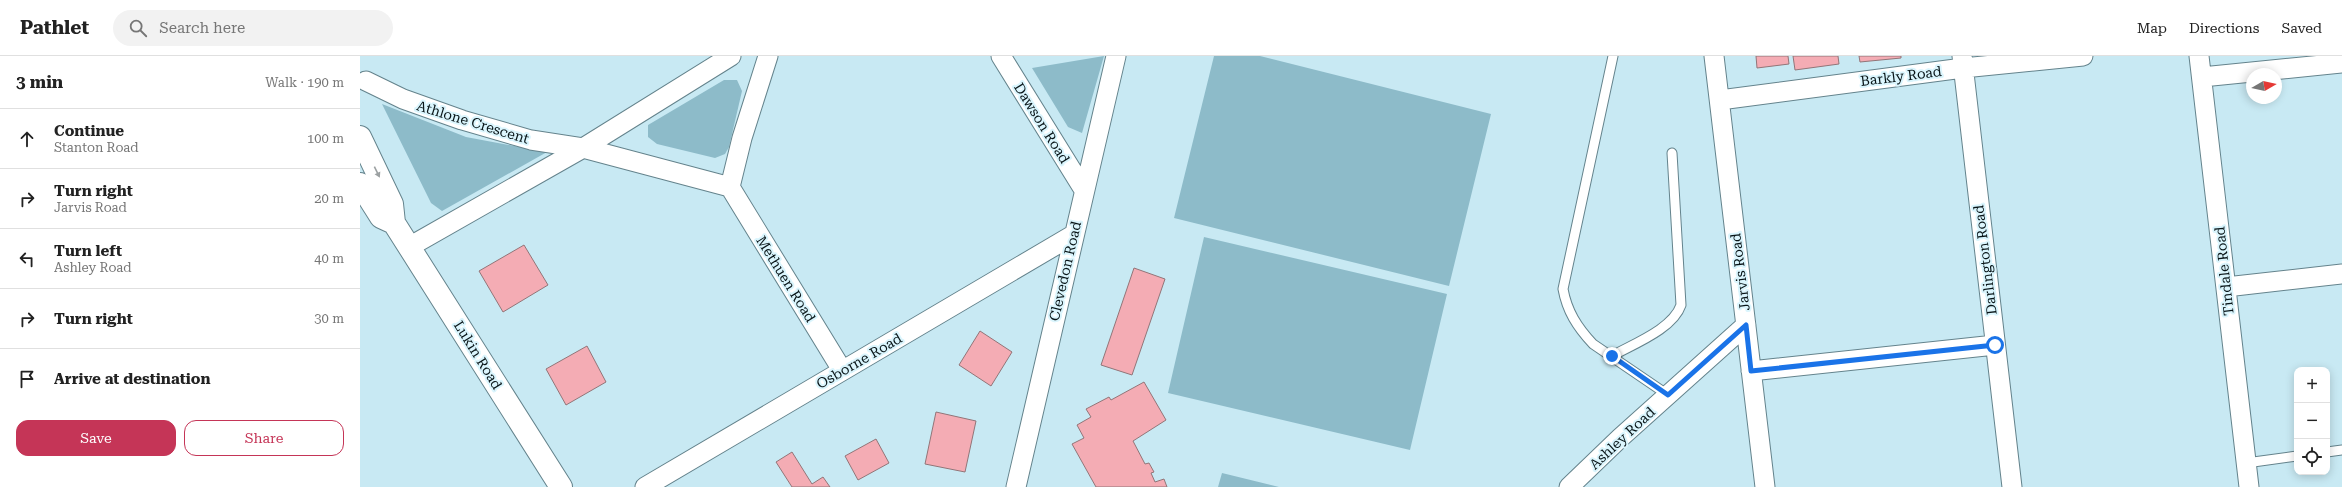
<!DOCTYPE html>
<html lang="en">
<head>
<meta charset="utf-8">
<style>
  :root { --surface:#fff; --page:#f2f2f2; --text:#222; --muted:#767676; --line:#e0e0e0; --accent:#c53557 }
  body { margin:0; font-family:"Roboto Serif",serif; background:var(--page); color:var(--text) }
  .controls { position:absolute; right:12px; bottom:12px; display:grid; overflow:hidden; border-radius:8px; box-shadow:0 2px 10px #0003 }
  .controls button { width:36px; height:36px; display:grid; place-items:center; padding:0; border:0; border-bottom:1px solid var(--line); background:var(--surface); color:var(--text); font:20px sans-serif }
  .compass { position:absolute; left:1886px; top:12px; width:36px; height:36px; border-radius:50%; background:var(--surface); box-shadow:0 2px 10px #0003; rotate:81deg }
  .stop { position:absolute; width:12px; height:12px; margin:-9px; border:3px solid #1a73e8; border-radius:50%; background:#fff }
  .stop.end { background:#1a73e8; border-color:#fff; box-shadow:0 1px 4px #0008 }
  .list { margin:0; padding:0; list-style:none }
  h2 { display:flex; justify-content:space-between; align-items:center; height:52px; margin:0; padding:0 16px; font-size:17px }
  h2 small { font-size:13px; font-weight:400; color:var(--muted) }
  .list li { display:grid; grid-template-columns:26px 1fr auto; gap:12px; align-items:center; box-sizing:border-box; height:60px; padding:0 16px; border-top:1px solid var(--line) }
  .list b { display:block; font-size:15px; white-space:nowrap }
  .list p { margin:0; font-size:13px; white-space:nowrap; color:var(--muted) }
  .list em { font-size:13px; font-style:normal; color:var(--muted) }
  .actions { display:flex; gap:8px; padding:12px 16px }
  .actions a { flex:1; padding:9px 0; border:1px solid var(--accent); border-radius:12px; text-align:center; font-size:14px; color:var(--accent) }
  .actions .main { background:var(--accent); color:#fff }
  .icon { flex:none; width:22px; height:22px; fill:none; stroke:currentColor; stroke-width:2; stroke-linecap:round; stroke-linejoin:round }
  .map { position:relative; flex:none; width:1982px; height:431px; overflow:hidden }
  header { display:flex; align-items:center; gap:24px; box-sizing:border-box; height:56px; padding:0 20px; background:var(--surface); border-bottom:1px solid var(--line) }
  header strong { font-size:19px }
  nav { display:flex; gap:22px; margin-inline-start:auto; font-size:14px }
  .search { width:280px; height:36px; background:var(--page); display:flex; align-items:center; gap:10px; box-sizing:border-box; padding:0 14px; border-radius:22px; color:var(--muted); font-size:15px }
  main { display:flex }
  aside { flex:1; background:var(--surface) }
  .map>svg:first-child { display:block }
  .green { fill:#8dbbc9 }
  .building { fill:#f4acb4; stroke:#927578 }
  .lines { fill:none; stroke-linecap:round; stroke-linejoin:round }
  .service-casing { stroke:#64838c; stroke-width:11 }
  .minor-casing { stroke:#64838c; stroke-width:21 }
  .primary-casing { stroke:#64838c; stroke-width:24 }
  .service { stroke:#fff; stroke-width:9 }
  .minor { stroke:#fff; stroke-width:19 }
  .primary { stroke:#fff; stroke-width:22 }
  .oneway { fill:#9ca1a2 }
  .route { stroke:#1a73e8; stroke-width:5 }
  .labels { text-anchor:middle; stroke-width:4; stroke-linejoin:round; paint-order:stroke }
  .street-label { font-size:14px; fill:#081417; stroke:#daf5fd }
</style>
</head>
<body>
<header>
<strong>Pathlet</strong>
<div class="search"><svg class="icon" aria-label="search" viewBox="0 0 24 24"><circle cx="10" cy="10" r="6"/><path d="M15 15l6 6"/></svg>Search here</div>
<nav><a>Map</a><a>Directions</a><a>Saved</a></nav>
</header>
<main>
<aside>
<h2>3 min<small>Walk · 190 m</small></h2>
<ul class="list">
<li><svg class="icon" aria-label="ahead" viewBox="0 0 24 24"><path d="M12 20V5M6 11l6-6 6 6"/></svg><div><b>Continue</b><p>Stanton Road</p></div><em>100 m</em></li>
<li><svg class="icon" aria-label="right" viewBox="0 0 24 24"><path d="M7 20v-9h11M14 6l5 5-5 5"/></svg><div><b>Turn right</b><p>Jarvis Road</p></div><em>20 m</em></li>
<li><svg class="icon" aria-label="left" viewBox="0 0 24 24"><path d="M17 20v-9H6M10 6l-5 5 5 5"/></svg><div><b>Turn left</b><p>Ashley Road</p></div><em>40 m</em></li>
<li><svg class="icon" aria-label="right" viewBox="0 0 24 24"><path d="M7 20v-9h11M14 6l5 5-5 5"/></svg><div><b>Turn right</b></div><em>30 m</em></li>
<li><svg class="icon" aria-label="arrive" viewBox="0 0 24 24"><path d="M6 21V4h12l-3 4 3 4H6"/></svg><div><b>Arrive at destination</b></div></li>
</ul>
<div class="actions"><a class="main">Save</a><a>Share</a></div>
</aside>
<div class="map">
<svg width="1982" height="431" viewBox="0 0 1982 431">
  <rect width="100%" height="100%" fill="#c8e9f3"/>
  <!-- green -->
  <path class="green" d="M744,0L722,77L708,71L672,12Z
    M854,0H900L1131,58L1089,230L814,162Z
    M364,24H377L382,35L369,91L365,98L355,102L297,88L288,81V69Z
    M22,48L106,81L187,96L82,155L71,147Z
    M844,181L1087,238L1050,394L808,337Z
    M862,417L919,431H858Z"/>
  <!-- building -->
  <path class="building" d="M1396,0H1428L1429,8L1397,12Z
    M1433,0H1478L1479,8L1435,14Z
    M1499,0H1541V2L1500,6Z
    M164,189L188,229L143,256L119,215Z
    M774,212L805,223L772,319L741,309Z
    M620,275L652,296L631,330L599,309Z
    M227,290L246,326L206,349L186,313Z
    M784,326L806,364L773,385L785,408L789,407L794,416L791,417L795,426L804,423L807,431H736L712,388L724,382L717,369L731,361L726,353L749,341L751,344Z
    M576,356L616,365L605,416L565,408Z
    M516,383L529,407L498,424L485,400Z
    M432,396L452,428L463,421L470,431H432L416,406Z"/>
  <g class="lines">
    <defs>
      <path id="service" d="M1253,0L1203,233C1207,255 1217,271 1233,288L1308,339
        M1252,300C1273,288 1313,273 1321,249L1312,97
        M1967,396L1982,394
        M1886,407L1937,400"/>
      <path id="minor" d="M641,0L724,134
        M1354,0L1405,431
        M1602,0L1652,431
        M1839,0L1889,431
        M1842,21L1982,7
        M6,25L43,43L102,64L171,84L223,92L370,131L382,82L408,0
        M1360,44L1603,12L1723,0
        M370,131L482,314
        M49,191L223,92L371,0
        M1866,231L1982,218
        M1391,315L1635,289
        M285,431L713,179
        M656,431L756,0
        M1209,431L1260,382L1386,269"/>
      <path id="primary" d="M0,81L32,148L34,167L201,431
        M0,128L21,161L34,167"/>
    </defs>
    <!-- service casing -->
    <use href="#service" class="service-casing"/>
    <!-- minor casing -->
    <use href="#minor" class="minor-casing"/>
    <!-- primary casing -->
    <use href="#primary" class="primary-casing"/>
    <!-- service -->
    <use href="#service" class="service"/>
    <!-- minor -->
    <use href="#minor" class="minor"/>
    <!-- primary -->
    <use href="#primary" class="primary"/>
  </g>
  <!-- one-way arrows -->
  <defs><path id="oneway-solid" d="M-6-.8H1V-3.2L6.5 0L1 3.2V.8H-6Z"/></defs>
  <use class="oneway" href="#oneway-solid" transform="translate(17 116) rotate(64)"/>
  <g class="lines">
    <!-- route -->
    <path class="route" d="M1252,300L1308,339L1386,269L1391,315L1635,289"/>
  </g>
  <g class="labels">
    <!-- street labels -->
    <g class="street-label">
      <text transform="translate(1541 20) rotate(-7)" y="5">Barkly Road</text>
      <text transform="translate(113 66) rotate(17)" y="5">Athlone Crescent</text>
      <text transform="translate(682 67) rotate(58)" y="5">Dawson Road</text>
      <text transform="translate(1625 204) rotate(-97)" y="5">Darlington Road</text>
      <text transform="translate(705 215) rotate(-77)" y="5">Clevedon Road</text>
      <text transform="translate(1864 215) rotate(-96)" y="5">Tindale Road</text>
      <text transform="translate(1380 216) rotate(-97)" y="5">Jarvis Road</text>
      <text transform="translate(426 223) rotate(58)" y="5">Methuen Road</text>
      <text transform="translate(118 299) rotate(58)" y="5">Lukin Road</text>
      <text transform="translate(499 305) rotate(-30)" y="5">Osborne Road</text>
      <text transform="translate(1262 382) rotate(-43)" y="5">Ashley Road</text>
    </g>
  </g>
</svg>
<div class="controls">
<button>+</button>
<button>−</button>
<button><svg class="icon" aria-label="locate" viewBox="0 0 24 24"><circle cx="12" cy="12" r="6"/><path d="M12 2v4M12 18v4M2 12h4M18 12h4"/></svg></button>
</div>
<svg class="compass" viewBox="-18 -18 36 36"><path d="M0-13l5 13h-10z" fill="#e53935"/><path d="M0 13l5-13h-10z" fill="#767676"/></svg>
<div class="stop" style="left:1635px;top:289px"></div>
<div class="stop end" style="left:1252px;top:300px"></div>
</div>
</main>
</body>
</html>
